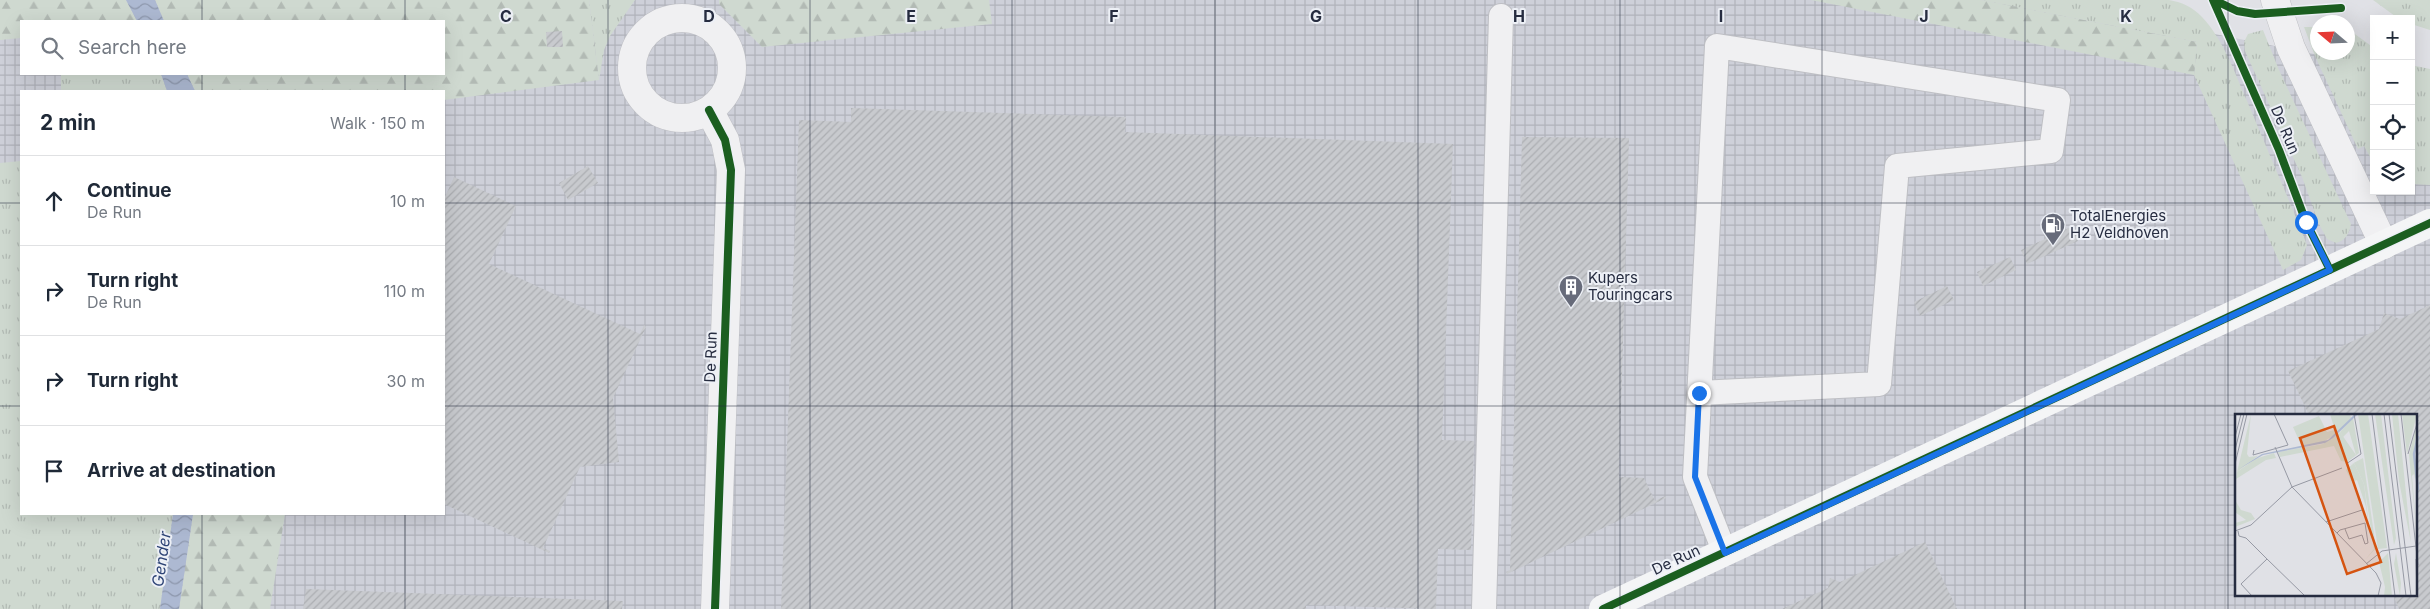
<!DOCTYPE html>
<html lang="en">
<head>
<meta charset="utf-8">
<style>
  :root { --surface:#fff; --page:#f6f6f7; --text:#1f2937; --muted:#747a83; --line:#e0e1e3 }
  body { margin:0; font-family:Inter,sans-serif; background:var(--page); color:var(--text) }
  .controls { position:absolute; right:15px; top:15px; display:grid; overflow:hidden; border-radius:0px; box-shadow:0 5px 20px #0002 }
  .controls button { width:45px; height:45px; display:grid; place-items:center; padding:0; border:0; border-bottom:1px solid var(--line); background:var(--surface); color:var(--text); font:25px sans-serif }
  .compass { position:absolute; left:2310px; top:15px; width:45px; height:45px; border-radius:50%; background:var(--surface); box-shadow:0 5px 20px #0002; rotate:289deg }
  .stop { position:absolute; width:15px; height:15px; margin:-11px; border:4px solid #1a73e8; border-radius:50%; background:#fff }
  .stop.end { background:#1a73e8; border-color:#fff; box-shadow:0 1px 5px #0008 }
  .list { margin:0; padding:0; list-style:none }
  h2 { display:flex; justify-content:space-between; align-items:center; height:65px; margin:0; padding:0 20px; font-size:21px }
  h2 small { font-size:16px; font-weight:400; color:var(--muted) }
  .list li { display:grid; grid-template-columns:32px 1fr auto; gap:15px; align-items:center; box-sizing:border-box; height:90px; padding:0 20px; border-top:1px solid var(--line) }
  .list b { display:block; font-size:19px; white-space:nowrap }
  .list p { margin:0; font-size:16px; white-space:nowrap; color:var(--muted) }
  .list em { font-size:16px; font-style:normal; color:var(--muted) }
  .icon { flex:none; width:28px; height:28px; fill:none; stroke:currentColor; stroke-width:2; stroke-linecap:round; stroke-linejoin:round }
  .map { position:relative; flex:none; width:2430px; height:609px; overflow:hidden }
  .search { position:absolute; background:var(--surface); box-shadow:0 5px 20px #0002; left:20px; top:20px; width:425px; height:55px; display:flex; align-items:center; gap:12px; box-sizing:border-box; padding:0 18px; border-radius:0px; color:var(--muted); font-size:19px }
  .panel { position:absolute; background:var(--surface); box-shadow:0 5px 20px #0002; left:20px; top:90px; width:425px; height:425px; border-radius:0px }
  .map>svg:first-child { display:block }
  .industrial { fill:url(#industrial-grid); fill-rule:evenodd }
  .grass { fill:url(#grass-tufts) }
  .forest { fill:url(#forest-firs) }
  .water { fill:url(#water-waves) }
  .building { fill:url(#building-hatch) }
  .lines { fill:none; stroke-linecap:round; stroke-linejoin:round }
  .lane-casing { stroke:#bebfc4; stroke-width:26 }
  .street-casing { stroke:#bebfc4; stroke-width:29 }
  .lane { stroke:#f0f0f2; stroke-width:24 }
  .street { stroke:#f0f0f2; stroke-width:28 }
  .secondary { stroke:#f4f5f6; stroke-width:28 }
  .cycleway-casing { stroke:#edf0f6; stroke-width:11 }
  .cycleway { stroke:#1b5e20; stroke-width:8 }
  .route { stroke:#1a73e8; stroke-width:6 }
  .grid { fill:none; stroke:#262c40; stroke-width:1; stroke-opacity:0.55 }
  .labels { text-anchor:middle; stroke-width:4; stroke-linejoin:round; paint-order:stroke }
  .street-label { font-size:15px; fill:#262c40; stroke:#edf0f6 }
  .poi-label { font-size:15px; fill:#262c40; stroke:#edf0f6; text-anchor:start }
  .water-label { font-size:16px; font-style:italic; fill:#2e4476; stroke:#edf0f6 }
  .inset-river { fill:none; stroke:#adb9d2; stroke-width:2.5 }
  .inset-road { fill:none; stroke:#9699a4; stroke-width:1 }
  .view { fill:#d55411; fill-opacity:0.15; stroke:#d55411; stroke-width:2.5 }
  .inset-edge { fill:none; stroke:#262c40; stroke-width:2.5 }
  .grid-label { font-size:16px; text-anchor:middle; font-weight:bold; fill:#262c40; stroke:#edf0f6; stroke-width:4; stroke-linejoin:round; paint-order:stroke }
</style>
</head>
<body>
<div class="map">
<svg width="2430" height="609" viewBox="0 0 2430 609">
  <defs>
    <pattern id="industrial-grid" width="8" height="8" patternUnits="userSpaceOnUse" patternTransform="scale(1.25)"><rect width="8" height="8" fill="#ced0d9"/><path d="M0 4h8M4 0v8" fill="none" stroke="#b1b3bb"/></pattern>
    <pattern id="grass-tufts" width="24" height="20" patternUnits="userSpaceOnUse" patternTransform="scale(1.25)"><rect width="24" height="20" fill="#cfd9d0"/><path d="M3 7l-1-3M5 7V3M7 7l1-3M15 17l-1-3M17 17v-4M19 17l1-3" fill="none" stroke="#b2bab4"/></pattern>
    <pattern id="forest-firs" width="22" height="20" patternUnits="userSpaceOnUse" patternTransform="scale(1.25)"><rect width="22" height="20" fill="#cfd9d0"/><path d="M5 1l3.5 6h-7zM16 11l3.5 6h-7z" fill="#b2bab4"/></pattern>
    <pattern id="water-waves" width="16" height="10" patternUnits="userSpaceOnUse" patternTransform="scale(1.25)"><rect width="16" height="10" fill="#adb9d2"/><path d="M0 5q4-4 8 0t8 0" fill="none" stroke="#8d97ac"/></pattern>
    <pattern id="building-hatch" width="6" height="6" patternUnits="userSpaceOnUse" patternTransform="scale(1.25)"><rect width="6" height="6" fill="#c8cace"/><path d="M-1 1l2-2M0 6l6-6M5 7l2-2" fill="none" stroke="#acaeb2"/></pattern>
  </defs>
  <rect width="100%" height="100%" fill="#e0e1e6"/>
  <!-- industrial -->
  <path class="industrial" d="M111,0H2046L2374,66V191H2411V74L2430,78V609H0V13ZM21,21H444V74H21ZM21,91H444V514H21ZM2236,415H2416V595H2236Z"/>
  <!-- grass -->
  <path class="grass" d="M589,0H635L610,36L604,50L599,80Z
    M1981,0H2169C2181,2 2193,7 2202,17C2223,39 2235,73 2247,101C2267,149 2288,197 2307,245L2301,260L2283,270L2194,75L2197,42Z
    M2373,0H2430V30L2411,24V19H2399Z
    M2304,27H2317L2318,52H2348V29L2374,48V164L2364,146L2358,149L2315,56Z
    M2263,30L2279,70L2351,224C2349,234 2346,240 2336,243L2327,239L2319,224L2302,177L2245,51L2244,42L2248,34Z
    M2411,65L2430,69V185L2411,184Z
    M61,74H161L167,91H61Z
    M21,161V514H173L160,609H0V163Z"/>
  <!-- forest -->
  <path class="forest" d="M0,0H126L137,21H21V38L0,40Z
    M155,0H589L599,80L444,100V91H195L187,74H444V21H164Z
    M719,0H989L992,24L762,47L719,4Z
    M1811,0H1981L2197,42L2194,75Z
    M193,514H285L270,609H179Z"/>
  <!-- water -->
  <path class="water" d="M126,0H155L164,21H137Z
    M161,74H187L195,91H167Z
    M173,514H193L179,609H160Z"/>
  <!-- building -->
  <path class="building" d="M562,31L563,47H547L546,32Z
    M851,108L1126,117L1125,132L1453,144L1442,440L1474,441L1471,550L1438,549L1436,609L1306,605V609H781L799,120L851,122Z
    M1522,137L1629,138L1619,477L1644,478L1655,501L1665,496L1666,498L1507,574L1506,572L1510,570Z
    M588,166L598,183L568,200L559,183Z
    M454,177L516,206L489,264L640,334L644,325L646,327L613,398L619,462L580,467L543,548L550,551L549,553L444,504V199Z
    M2071,227L2078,241L2027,264L2021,250Z
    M2010,257L2016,270L1983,286L1977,272Z
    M1947,286L1954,300L1920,316L1914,302Z
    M2430,305V609H2399L2393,595H2416V415H2309L2288,371L2379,329L2384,313L2400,319Z
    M1925,542L1957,609H1782L1828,588L1830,578L1840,582Z
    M306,589L623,601L622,609H303Z"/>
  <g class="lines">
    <defs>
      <path id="lane" d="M1699,393L1879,384L1897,166L2051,151L2058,100L1717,46L1695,477L1725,553
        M1484,609L1501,16"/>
      <path id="street" d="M2275,0L2291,48L2384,245
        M632 68a50 50 0 1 1 100 0a50 50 0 1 1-100 0Z
        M709,110L725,140L731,170L715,609"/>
    </defs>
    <!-- lane casing -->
    <use href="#lane" class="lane-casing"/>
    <!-- street casing -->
    <use href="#street" class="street-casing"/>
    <!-- lane -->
    <use href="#lane" class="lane"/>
    <!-- street -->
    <use href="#street" class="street"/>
    <!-- secondary -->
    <path class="secondary" d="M1603,609L2430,223"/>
    <defs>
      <path id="cycleway" d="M2213,0L2279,150L2306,222L2330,270
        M2214,0L2237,11L2255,14L2341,8
        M709,110L725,140L731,170L715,609
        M1603,609L2430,223"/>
    </defs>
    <!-- cycleway casing -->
    <use href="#cycleway" class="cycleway-casing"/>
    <!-- cycleway -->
    <use href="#cycleway" class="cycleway"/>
  </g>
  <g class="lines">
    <!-- route -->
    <path class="route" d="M1699,393L1695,477L1725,553L2330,270L2306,222"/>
  </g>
  <!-- grid -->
  <path class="grid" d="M202,0V21M405,0V21M608,0V609M810,0V609M1012,0V609M1215,0V609M1418,0V609M1620,0V609M1822,0V609M2025,0V609M2228,0V609M202,74V91M405,74V91M0,203H21M444,203H2430M0,406H21M444,406H2430M202,514V609M405,514V609"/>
  <!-- icons -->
  <defs>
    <symbol id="fuel-pin" viewBox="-11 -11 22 30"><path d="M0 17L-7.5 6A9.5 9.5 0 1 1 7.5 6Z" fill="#676b7a" stroke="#edf0f6"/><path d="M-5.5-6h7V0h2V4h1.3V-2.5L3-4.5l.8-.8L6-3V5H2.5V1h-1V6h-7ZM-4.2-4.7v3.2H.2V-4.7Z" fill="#fff"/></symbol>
    <symbol id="building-pin" viewBox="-11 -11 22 30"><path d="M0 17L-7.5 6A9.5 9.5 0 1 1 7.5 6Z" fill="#676b7a" stroke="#edf0f6"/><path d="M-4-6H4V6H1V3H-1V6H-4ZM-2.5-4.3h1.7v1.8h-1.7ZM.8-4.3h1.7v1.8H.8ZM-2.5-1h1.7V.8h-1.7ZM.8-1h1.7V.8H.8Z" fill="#fff"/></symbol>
  </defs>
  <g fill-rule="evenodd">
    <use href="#fuel-pin" x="2039" y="211" width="28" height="38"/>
    <use href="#building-pin" x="1557" y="273" width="28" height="38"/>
  </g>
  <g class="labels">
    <!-- street labels -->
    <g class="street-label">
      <text transform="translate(2285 130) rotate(67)" y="5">De Run</text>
      <text transform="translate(711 357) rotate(-88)" y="5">De Run</text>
      <text transform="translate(1676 560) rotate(-25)" y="5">De Run</text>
    </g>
    <!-- poi labels -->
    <g class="poi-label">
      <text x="2070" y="221">TotalEnergies<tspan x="2070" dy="17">H2 Veldhoven</tspan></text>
      <text x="1588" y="283">Kupers<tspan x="1588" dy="17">Touringcars</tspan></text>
    </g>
    <!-- water labels -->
    <g class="water-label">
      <text transform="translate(161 559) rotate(-82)" y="6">Gender</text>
    </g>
  </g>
  <!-- overview -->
  <g transform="translate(2235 414)">
    <rect width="182" height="182" fill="#e0e1e6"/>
    <path d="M16,0L12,40L14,43L23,42L2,58ZM123,0H133L152,134L143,135ZM140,0H146L161,124L159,131ZM157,0H163L176,129L164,67ZM167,0H182L172,40ZM84,2L92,18L99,16L101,20L88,28L67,33L58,13ZM118,4L124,39L112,48L106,47L121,41L114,17L108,23L105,18ZM182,9L179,37L182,62L180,65L179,60L177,62L182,122L174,41ZM128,44L141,134L130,146L139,135L129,70L119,49L113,52ZM0,86L6,96L16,99L20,105L0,113V109L11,106L0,98ZM153,139L156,172L157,182H149L150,173L144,148ZM161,139L166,169L165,182L159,150Z" fill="#cfd9d0"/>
    <path d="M95,0H115L116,4L101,20ZM105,18L121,41L114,46L106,47L99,32L45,43L43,38L88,30ZM39,39L41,44L31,46L1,65L2,58L20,45ZM119,49L129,70L137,136L131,93L122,66L117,68L111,56Z" fill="#cfd9d0"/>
    <path d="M120,0H123L98,24L90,29L28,41L4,55L27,40L93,26Z" fill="#adb9d2"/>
    <path class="inset-river" d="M183,22L179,40L183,76"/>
    <path class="inset-road" d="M137,0L160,182M149,0L171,182M154,0L176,182M166,0L183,151M0,23L6,0M40,33L57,73L107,54M0,36L9,0M19,36L18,41L53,31L39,0M173,40L183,6M0,50L12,0M111,50L126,40L119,0M91,108L127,96M0,117L16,111L57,73L141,159L146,169L143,182M3,117L4,122L11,124L32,145L6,170L17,182M102,119L105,116L130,109L133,129L130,130L127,121L114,125L110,115M32,145L70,182M181,145L182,182M131,150L147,137L181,132"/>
    <path class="view" d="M99,12L146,148L112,160L65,24Z"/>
    <rect width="182" height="182" class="inset-edge"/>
  </g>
  <g class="grid-label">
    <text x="506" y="22">C</text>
    <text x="709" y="22">D</text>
    <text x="911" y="22">E</text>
    <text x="1114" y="22">F</text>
    <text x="1316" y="22">G</text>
    <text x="1519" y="22">H</text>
    <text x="1721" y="22">I</text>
    <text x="1924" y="22">J</text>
    <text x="2126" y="22">K</text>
  </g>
</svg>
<div class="controls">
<button>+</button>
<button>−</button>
<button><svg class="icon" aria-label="locate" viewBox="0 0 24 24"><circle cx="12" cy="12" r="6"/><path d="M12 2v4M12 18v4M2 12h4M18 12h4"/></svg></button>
<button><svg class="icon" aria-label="layers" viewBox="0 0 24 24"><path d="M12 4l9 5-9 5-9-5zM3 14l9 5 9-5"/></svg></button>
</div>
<svg class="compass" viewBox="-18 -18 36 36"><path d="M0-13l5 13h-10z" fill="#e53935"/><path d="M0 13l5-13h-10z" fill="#747a83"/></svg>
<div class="stop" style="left:2306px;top:222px"></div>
<div class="stop end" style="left:1699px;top:393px"></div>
<div class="search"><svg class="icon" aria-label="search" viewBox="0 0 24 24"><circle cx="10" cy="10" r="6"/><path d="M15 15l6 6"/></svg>Search here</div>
<section class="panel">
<h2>2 min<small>Walk · 150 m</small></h2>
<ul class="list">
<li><svg class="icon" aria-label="ahead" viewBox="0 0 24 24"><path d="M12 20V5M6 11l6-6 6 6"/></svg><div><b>Continue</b><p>De Run</p></div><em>10 m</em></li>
<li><svg class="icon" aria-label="right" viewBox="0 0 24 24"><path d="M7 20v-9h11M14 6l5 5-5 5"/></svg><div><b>Turn right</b><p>De Run</p></div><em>110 m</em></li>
<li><svg class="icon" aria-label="right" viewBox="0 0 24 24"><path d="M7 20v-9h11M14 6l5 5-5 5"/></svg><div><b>Turn right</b></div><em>30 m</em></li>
<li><svg class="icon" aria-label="arrive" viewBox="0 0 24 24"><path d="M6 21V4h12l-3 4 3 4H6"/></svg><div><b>Arrive at destination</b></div></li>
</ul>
</section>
</div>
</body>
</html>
